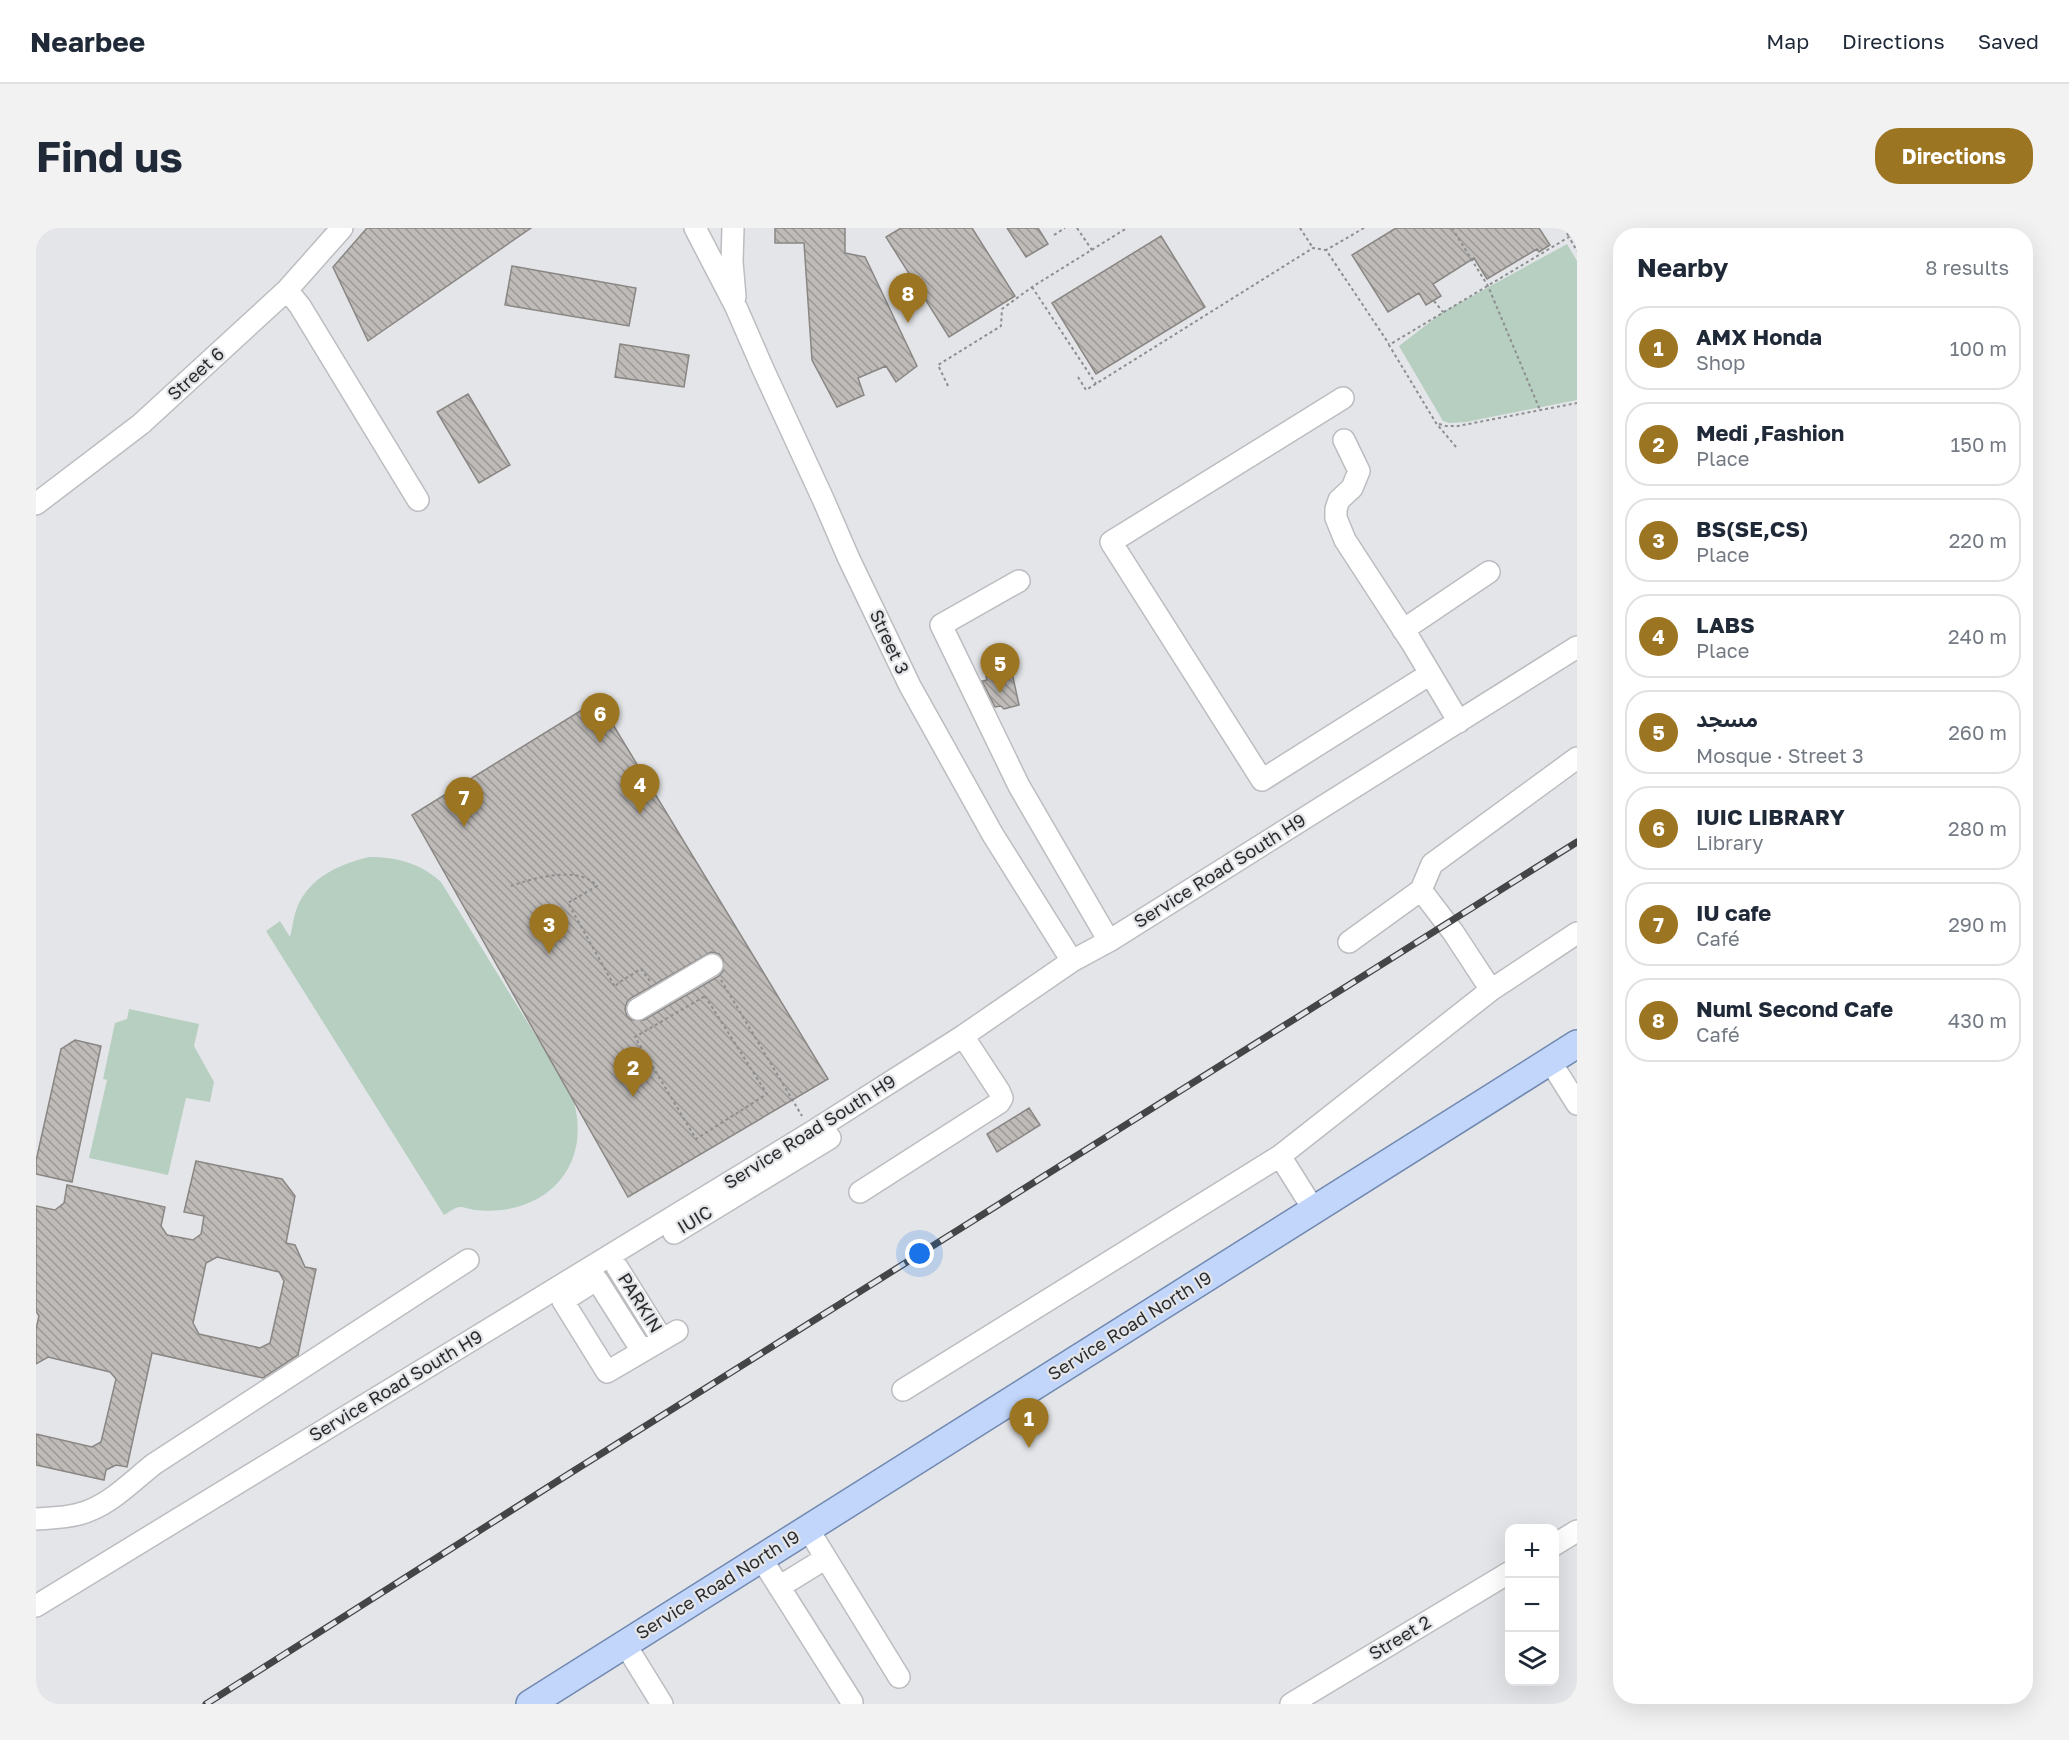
<!DOCTYPE html>
<html lang="en">
<head>
<meta charset="utf-8">
<style>
  :root { --surface:#fff; --page:#f2f2f3; --text:#1f2937; --muted:#747a83; --line:#e0e1e3; --accent:#9c7522 }
  body { margin:0; font-family:"Golos Text","Noto Sans Arabic",sans-serif; background:var(--page); color:var(--text) }
  .controls { position:absolute; right:18px; bottom:18px; display:grid; overflow:hidden; border-radius:12px; box-shadow:0 6px 24px #0002 }
  .controls button { width:54px; height:54px; display:grid; place-items:center; padding:0; border:0; border-bottom:2px solid var(--line); background:var(--surface); color:var(--text); font:30px sans-serif }
  .you { position:absolute; left:884px; top:1026px; width:21px; height:21px; margin:-15px; border:4px solid #fff; border-radius:50%; background:#1a73e8; box-shadow:0 0 0 9px #1a73e833 }
  .badge { display:grid; place-items:center; width:39px; height:39px; border-radius:50%; background:var(--accent); color:#fff; font-size:20px; font-weight:700 }
  .pin { position:absolute; translate:-50% -50px; filter:drop-shadow(0 2px 3px #0008) }
  .pin::after { content:''; position:absolute; top:32px; width:21px; height:18px; background:inherit; clip-path:polygon(0 0,100% 0,50% 100%) }
  .list { margin:0; padding:0; list-style:none }
  h2 { display:flex; justify-content:space-between; align-items:center; height:78px; margin:0; padding:0 24px; font-size:26px }
  h2 small { font-size:20px; font-weight:400; color:var(--muted) }
  .list li { display:grid; grid-template-columns:39px 1fr auto; gap:18px; align-items:center; box-sizing:border-box; height:84px; margin:0 12px 12px; padding:0 12px; border:2px solid var(--line); border-radius:24px }
  .list b { display:block; font-size:22px; white-space:nowrap }
  .list p { margin:0; font-size:20px; white-space:nowrap; color:var(--muted) }
  .list em { font-size:20px; font-style:normal; color:var(--muted) }
  .icon { flex:none; width:33px; height:33px; fill:none; stroke:currentColor; stroke-width:2; stroke-linecap:round; stroke-linejoin:round }
  .map { position:relative; flex:none; width:1541px; height:1476px; overflow:hidden; border-radius:24px }
  header { display:flex; align-items:center; gap:36px; box-sizing:border-box; height:84px; padding:0 30px; background:var(--surface); border-bottom:2px solid var(--line) }
  header strong { font-size:28px }
  nav { display:flex; gap:33px; margin-inline-start:auto; font-size:21px }
  .intro { display:flex; align-items:center; justify-content:space-between; box-sizing:border-box; height:144px; padding:0 36px }
  h1 { margin:0; font-size:42px }
  .button { padding:15px 27px; border-radius:24px; background:var(--accent); color:#fff; font-size:21px; font-weight:700 }
  main { display:flex; gap:36px; padding:0 36px }
  aside { flex:1; background:var(--surface); border-radius:24px; box-shadow:0 6px 24px #0002 }
  .map>svg:first-child { display:block }
  .park { fill:#b6cfc1 }
  .building { fill:url(#building-back-hatch); stroke:#898684; stroke-width:1.5; fill-rule:evenodd }
  .lines { fill:none; stroke-linecap:round; stroke-linejoin:round }
  .minor-casing { stroke:#bcbdc0; stroke-width:24 }
  .major-casing { stroke:#7188b0; stroke-width:30 }
  .path { stroke:#8d8e90; stroke-width:2; stroke-dasharray:3 3; stroke-linecap:butt }
  .minor { stroke:#fff; stroke-width:21 }
  .major { stroke:#c1d6fa; stroke-width:27 }
  .rail-casing { stroke:#444546; stroke-width:7 }
  .rail { stroke:#e4e5e8; stroke-width:4.5; stroke-dasharray:14; stroke-linecap:butt }
  .labels { text-anchor:middle; stroke-width:4.5; stroke-linejoin:round; paint-order:stroke }
  .street-label { font-size:18px; fill:#2a2b2c; stroke:#e4e5e8 }
</style>
</head>
<body>
<header>
<strong>Nearbee</strong>
<nav><a>Map</a><a>Directions</a><a>Saved</a></nav>
</header>
<div class="intro"><h1>Find us</h1><a class="button">Directions</a></div>
<main>
<div class="map">
<svg width="1541" height="1476" viewBox="0 0 1541 1476">
  <defs>
    <pattern id="building-back-hatch" width="6" height="6" patternUnits="userSpaceOnUse" patternTransform="scale(1.5)"><rect width="6" height="6" fill="#bebbb8"/><path d="M-1 5l2 2M0 0l6 6M5-1l2 2" fill="none" stroke="#9b9896"/></pattern>
  </defs>
  <rect width="100%" height="100%" fill="#e4e5e8"/>
  <!-- park -->
  <path class="park" d="M1531,16L1541,33V172L1430,194L1413,195L1407,193L1363,118L1407,84Z
    M333,629C361,629 384,635 405,654L535,865C556,922 527,974 466,982C456,983 448,983 438,982C434,981 428,979 424,979C419,979 412,985 408,987L230,703L244,693L254,709C256,701 257,693 259,686C269,651 301,637 333,629Z
    M93,781L163,796L158,818L178,854L174,874L150,870L132,947L53,930L71,852L67,851L79,795L91,791Z"/>
  <!-- building -->
  <path class="building" d="M331,0H495L332,113L297,39Z
    M739,0H809V25L829,29L881,138L860,154L850,138L822,150L828,167L801,179L776,132L768,15H739Z
    M865,0H936L979,68L913,109L850,9Z
    M971,0H1002L1012,16L990,29Z
    M1360,0H1503L1514,17L1503,24L1501,21L1451,51L1438,30L1397,56L1405,68L1390,77L1383,65L1352,84L1316,27Z
    M1125,8L1169,79L1060,146L1016,75Z
    M476,38L600,60L593,98L469,77Z
    M584,116L653,127L648,159L579,149Z
    M432,166L474,237L443,255L401,184Z
    M975,440L983,477L968,481L965,478L959,479L946,453L951,452L950,448L963,446V441Z
    M562,472L792,851L592,969L376,587ZM675,724L683,726L687,731V743L683,748L608,792H596L591,788L589,781L591,774L595,770Z
    M39,812L65,818L36,954L0,946V933L25,821Z
    M993,880L1004,897L961,924L951,906Z
    M160,933L246,951L259,968L250,1015L259,1017L269,1039L280,1041L262,1127L227,1150L116,1125L91,1239L80,1237L70,1242L68,1252L0,1237V1206L56,1219L65,1214L80,1151L74,1144L12,1129L0,1136V1101L3,1088L0,1083V978L19,982L28,975L31,957L129,979L125,998L131,1007L157,1012L165,1006L168,988L148,984ZM181,1029L243,1044L248,1053L234,1115L224,1120L163,1106L157,1095L170,1035Z"/>
  <g class="lines">
    <defs>
      <path id="minor" d="M659,0L700,79L727,141L787,271L813,331L874,458L957,607L1036,733
        M697,0L696,34L699,69
        M251,62L264,78L382,272
        M1307,170L1075,314L1226,552L1394,446
        M1308,212L1323,243L1316,260L1303,272L1300,281V290L1309,312L1376,415L1423,494
        M0,276L105,196L251,62L306,0
        M983,353L905,397L983,558L1073,713
        M1367,402L1453,344
        M1385,662L1417,704L1455,762
        M1313,714L1385,662L1396,636L1541,530
        M602,781L676,737
        M1514,833L1541,876
        M1244,928L1455,762L1541,705
        M824,964L963,875L966,870L963,863L927,808
        M638,1005L794,910L785,898
        M581,1039L626,1111
        M560,1052L527,1073L571,1144L641,1103
        M561,1052L606,1123
        M867,1162L1244,928L1278,982
        M0,1291C14,1290 29,1290 43,1286C72,1279 95,1254 118,1236L432,1032
        M772,1301L863,1449
        M1518,1317L1541,1303
        M725,1330L816,1474
        M743,1359L790,1330
        M0,1378L776,904L927,808L1036,733L1073,713L1541,419
        M589,1416L626,1476
        M1255,1476L1474,1344"/>
      <path id="major" d="M494,1476L1541,816"/>
    </defs>
    <!-- minor casing -->
    <use href="#minor" class="minor-casing"/>
    <!-- major casing -->
    <use href="#major" class="major-casing"/>
    <!-- path -->
    <path class="path" d="M1041,0L1056,22
      M1264,0L1277,20
      M1328,0L1290,22L1353,116
      M1416,0L1452,58L1504,182
      M1528,0L1533,9
      M1018,7L1029,0
      M996,59L1060,156
      M1398,73L1407,84
      M1042,149L1050,162L1277,20L1290,22
      M912,158L902,137L965,98L966,81L996,59L1091,0
      M1403,196L1410,198H1422L1541,175
      M1420,219L1400,195L1353,117L1533,9L1541,23
      M475,658C497,650 543,637 561,658L532,675L579,759L582,755L605,741L614,753
      M685,752L766,888
      M669,768L731,866L660,911L599,809Z"/>
    <!-- minor -->
    <use href="#minor" class="minor"/>
    <!-- major -->
    <use href="#major" class="major"/>
    <defs>
      <path id="rail" d="M170,1476L528,1249L1541,614"/>
    </defs>
    <!-- rail casing -->
    <use href="#rail" class="rail-casing"/>
    <!-- rail -->
    <use href="#rail" class="rail"/>
  </g>
  <g class="labels">
    <!-- street labels -->
    <g class="street-label">
      <text transform="translate(160 146) rotate(-42)" y="6">Street 6</text>
      <text transform="translate(853 414) rotate(65)" y="6">Street 3</text>
      <text transform="translate(1184 643) rotate(-32)" y="6">Service Road South H9</text>
      <text transform="translate(774 904) rotate(-32)" y="6">Service Road South H9</text>
      <text transform="translate(659 992) rotate(-31)" y="6">IUIC</text>
      <text transform="translate(604 1075) rotate(58)" y="6">PARKIN</text>
      <text transform="translate(1094 1098) rotate(-32)" y="6">Service Road North I9</text>
      <text transform="translate(360 1158) rotate(-31)" y="6">Service Road South H9</text>
      <text transform="translate(682 1357) rotate(-32)" y="6">Service Road North I9</text>
      <text transform="translate(1364 1410) rotate(-31)" y="6">Street 2</text>
    </g>
  </g>
</svg>
<div class="controls">
<button>+</button>
<button>−</button>
<button><svg class="icon" aria-label="layers" viewBox="0 0 24 24"><path d="M12 4l9 5-9 5-9-5zM3 14l9 5 9-5"/></svg></button>
</div>
<div class="you"></div>
<div class="pin badge" style="left:993px;top:1220px">1</div>
<div class="pin badge" style="left:597px;top:869px">2</div>
<div class="pin badge" style="left:513px;top:726px">3</div>
<div class="pin badge" style="left:604px;top:586px">4</div>
<div class="pin badge" style="left:964px;top:465px">5</div>
<div class="pin badge" style="left:564px;top:515px">6</div>
<div class="pin badge" style="left:428px;top:599px">7</div>
<div class="pin badge" style="left:872px;top:95px">8</div>
</div>
<aside>
<h2>Nearby<small>8 results</small></h2>
<ul class="list">
<li><span class="badge">1</span><div><b>AMX Honda</b><p>Shop</p></div><em>100 m</em></li>
<li><span class="badge">2</span><div><b>Medi ,Fashion</b><p>Place</p></div><em>150 m</em></li>
<li><span class="badge">3</span><div><b>BS(SE,CS)</b><p>Place</p></div><em>220 m</em></li>
<li><span class="badge">4</span><div><b>LABS</b><p>Place</p></div><em>240 m</em></li>
<li><span class="badge">5</span><div><b>مسجد</b><p>Mosque · Street 3</p></div><em>260 m</em></li>
<li><span class="badge">6</span><div><b>IUIC LIBRARY</b><p>Library</p></div><em>280 m</em></li>
<li><span class="badge">7</span><div><b>IU cafe</b><p>Café</p></div><em>290 m</em></li>
<li><span class="badge">8</span><div><b>Numl Second Cafe</b><p>Café</p></div><em>430 m</em></li>
</ul>
</aside>
</main>
</body>
</html>
